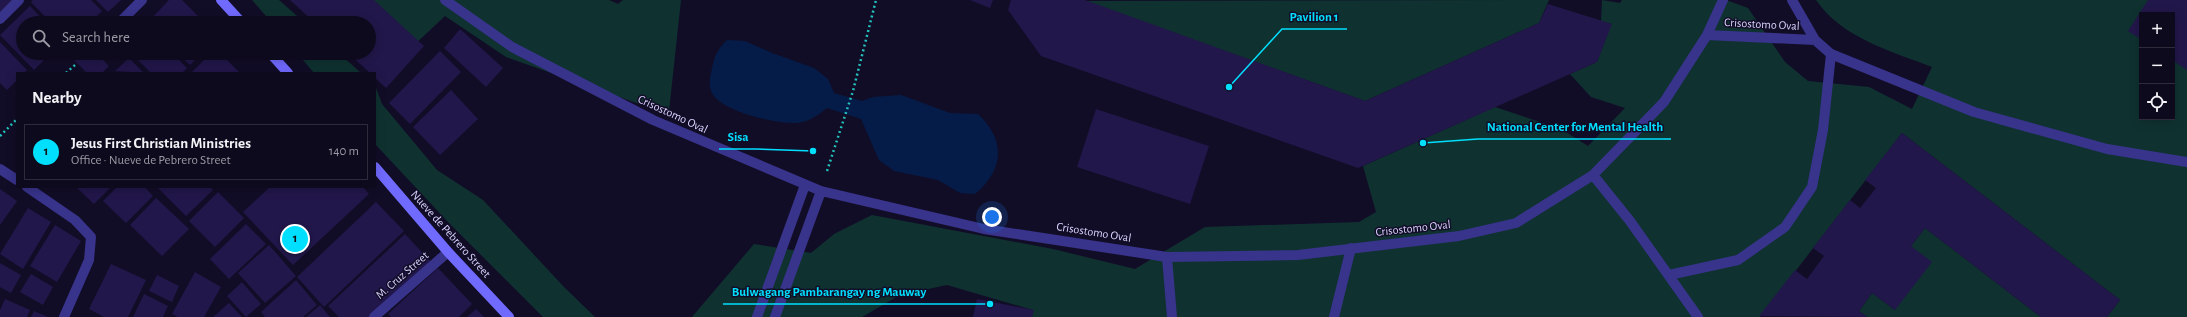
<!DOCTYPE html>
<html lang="en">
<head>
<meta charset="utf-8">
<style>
  :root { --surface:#0e0a1d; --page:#171326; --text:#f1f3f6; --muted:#9b9aa4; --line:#2e2b3b; --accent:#00dffe }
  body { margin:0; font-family:"Alegreya Sans",sans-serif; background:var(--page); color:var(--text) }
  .controls { position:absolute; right:12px; top:12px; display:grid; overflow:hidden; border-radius:0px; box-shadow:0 2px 10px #0003 }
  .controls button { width:36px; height:36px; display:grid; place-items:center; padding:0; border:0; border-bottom:1px solid var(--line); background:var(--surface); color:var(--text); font:20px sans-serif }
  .you { position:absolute; left:992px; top:217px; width:14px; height:14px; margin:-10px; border:3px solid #fff; border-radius:50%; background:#1a73e8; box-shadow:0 0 0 6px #1a73e833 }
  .badge { display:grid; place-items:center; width:26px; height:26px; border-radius:50%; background:var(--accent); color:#111; font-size:13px; font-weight:700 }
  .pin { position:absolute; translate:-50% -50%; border:2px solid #fff; box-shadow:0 1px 4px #0006 }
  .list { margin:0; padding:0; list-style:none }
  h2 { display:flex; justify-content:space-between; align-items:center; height:52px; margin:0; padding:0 16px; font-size:17px }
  h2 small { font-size:13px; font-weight:400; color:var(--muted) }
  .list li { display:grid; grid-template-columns:26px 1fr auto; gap:12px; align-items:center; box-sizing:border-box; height:56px; margin:0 8px 8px; padding:0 8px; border:1px solid var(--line); border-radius:0px }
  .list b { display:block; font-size:15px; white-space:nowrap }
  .list p { margin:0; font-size:13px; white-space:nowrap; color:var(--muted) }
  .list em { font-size:13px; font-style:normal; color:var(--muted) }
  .icon { flex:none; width:22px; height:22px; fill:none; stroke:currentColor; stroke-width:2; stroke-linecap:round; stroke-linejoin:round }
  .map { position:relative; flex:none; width:2187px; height:317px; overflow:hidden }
  .search { position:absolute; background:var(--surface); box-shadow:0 2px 10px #0003; left:16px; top:16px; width:360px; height:44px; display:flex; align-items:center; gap:10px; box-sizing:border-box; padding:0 14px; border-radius:22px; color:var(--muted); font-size:15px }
  .panel { position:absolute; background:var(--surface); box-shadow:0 2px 10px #0003; left:16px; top:72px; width:360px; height:116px; border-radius:0px }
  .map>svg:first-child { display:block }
  .green { fill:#0f3231; fill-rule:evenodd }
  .water { fill:#051c48 }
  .building { fill:#22174a }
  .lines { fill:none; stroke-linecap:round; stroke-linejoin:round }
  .path { stroke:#23c3bd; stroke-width:2.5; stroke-dasharray:2 3; stroke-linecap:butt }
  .lane { stroke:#38338b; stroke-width:10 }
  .street { stroke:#38338b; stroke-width:10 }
  .secondary { stroke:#716aff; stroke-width:10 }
  .labels { text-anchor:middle; stroke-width:3; stroke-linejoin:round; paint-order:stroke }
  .street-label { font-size:12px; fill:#d9d3ff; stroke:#120d27 }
  .leader { fill:none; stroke:#00dffe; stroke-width:1.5 }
  .callout-dot { fill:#00dffe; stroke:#120d27; stroke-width:1.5 }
  .callout-label { font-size:13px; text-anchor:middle; font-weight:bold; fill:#00dffe; stroke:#120d27; stroke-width:3; stroke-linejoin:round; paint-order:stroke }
</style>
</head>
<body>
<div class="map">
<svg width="2187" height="317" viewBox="0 0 2187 317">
  <rect width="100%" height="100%" fill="#120d27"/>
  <!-- green -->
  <path class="green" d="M252,0H279L305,23H272Z
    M359,0H609L618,4L623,0H681L669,111L642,105L506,57L445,16L413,46Z
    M1549,0L1539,23L1365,101L1085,1Z
    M1602,0L1620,3L1622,0H1726L1748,8L1785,62L1808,81L1869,87L1912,109L1932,67C1891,51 1842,38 1816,0H2187V317H2107L2120,300L1902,133L1760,317H1032L1033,310L947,285L900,295L862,317H692L754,244L811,253L834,234L872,215L1053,249L1135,269L1205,227L1359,222L1376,212L1363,166L1495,107L1561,129L1588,146L1625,108L1591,97L1570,74L1597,62L1611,24L1601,21ZM2142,15H2172V117H2142Z
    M297,53H339L361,73H314Z
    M375,85L382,104L437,170L483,200L564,287L595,317H543L449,223L375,144Z
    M1925,228L2041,317H1867L1859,311L1872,293L1895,310L1911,246Z"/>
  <!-- water -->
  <path class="water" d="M727,40L745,41L772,53L814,68L828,79L834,93L862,101L873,97L901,95L950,113L978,114C1006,140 1004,170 975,194L960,193L938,180L894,171L879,160L861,119L827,108C819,115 808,122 797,123C777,124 722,112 712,93C708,85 710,77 712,69C714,56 718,49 727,40Z"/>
  <!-- building -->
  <path class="building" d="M0,0H15L0,16Z
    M33,0H91L102,11L90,23H51L31,2Z
    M96,0H121L108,12Z
    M169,0H182L205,23H147Z
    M290,0H374L424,46L386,88L375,78V73H370L348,53H369V23H315Z
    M970,0H993L990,8Z
    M1011,0H1085L1365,101L1539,23L1548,4L1612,24L1597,62L1358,168L1041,56L1008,10Z
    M2148,0H2187V70L2172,60V15H2142V40L2128,31Z
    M30,6L46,23H23V53H51L34,70L0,35Z
    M460,29L503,68L486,87L444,48Z
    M0,42L27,70L24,73H17V80L7,90L0,83Z
    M440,51L461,72L410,124L389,103Z
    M67,53H96L109,66L102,73H87Z
    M131,53H172L187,68L182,73H151Z
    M177,53H202L190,65Z
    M211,53H220L240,73H191Z
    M129,58L144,73L115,71Z
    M451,90L478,119L440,155L413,127Z
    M1096,109L1209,146L1190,204L1077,167Z
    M1902,133L2120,300L2107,317H2041L1925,228L1911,246L1932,262L1895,310L1872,293L1859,311L1867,317L1759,316L1795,270L1807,279L1824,256L1813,248L1850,200L1860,208L1876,188L1865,180Z
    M76,187H111L94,204Z
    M117,187H145L153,196L126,223L103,201Z
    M157,187H210L213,190L186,216Z
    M270,187H363L369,194L293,265L243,212Z
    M0,189L17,201L0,225Z
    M218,192L244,218L215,247L189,221Z
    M156,198L189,229L162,256L130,225Z
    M376,202L404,231L324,307L297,277Z
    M28,208L51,222L23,269L0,254Z
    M246,224L266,244L229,279L210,259Z
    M55,225L81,241L57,282L30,266Z
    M405,234L431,262L372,317H339L328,306Z
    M269,245L296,276L265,303L238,273Z
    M0,263L21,275L11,293L0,287Z
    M111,264L146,280L128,317H104L89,309Z
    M438,268L472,304L459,317H391L388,314Z
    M195,272L221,287L204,317H178L172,314Z
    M31,274L53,287L43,305L20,292Z
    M157,275L179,286L172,302L149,291Z
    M296,280L317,305L303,317H265L261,312Z
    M242,282L261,304L246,317L227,296Z
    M144,294L168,306L163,317H133Z
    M5,299L30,310L27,317H0V310Z
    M977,299L1034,310L1032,317H973Z
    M229,303L242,317H213Z
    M320,305L330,317H306Z
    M476,309L484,317H467Z
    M34,311L48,317H31Z"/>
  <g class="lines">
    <!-- path -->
    <path class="path" d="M66,73L75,65
      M0,136L17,119
      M827,171L853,91L876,0"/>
    <!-- lane -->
    <path class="lane" d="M119,23L142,0
      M1167,257L1172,317
      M1669,275L1738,260L1785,227L1812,187L1823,130L1831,54
      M1334,317L1351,248"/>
    <!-- street -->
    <path class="street" d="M445,0L512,47L653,120L821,191L984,229L1167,257L1298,255L1459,236L1516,223L1593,175L1664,102L1707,35L1723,0
      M1792,0L1815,40L1831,54L1974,112L2107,149L2187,162
      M0,19L19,0
      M1707,35L1815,40
      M0,169L17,180
      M1593,175L1630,221L1698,317
      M27,187L75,220L91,237L89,260L64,317
      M374,317L448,252
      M757,317L805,185
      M775,317L821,191"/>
    <!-- secondary -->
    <path class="secondary" d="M221,0L242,23
      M270,53L288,73
      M375,167L448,252L509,317"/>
  </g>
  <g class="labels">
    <!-- street labels -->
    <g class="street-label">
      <text transform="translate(1762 24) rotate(3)" y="4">Crisostomo Oval</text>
      <text transform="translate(673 114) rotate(25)" y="4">Crisostomo Oval</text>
      <text transform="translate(1413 228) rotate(-6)" y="4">Crisostomo Oval</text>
      <text transform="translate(1094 232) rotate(9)" y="4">Crisostomo Oval</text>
      <text transform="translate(451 234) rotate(48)" y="4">Nueve de Pebrero Street</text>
      <text transform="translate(402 275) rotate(-41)" y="4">M. Cruz Street</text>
    </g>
  </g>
  <!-- callouts -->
  <path class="leader" d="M1229 87L1282 29H1347M1423 143L1478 139H1671M813 151L756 149H719M990 304L934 304H723"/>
  <g class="callout-dot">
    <circle cx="1229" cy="87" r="4"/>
    <circle cx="1423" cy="143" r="4"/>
    <circle cx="813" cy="151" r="4"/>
    <circle cx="990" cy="304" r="4"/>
  </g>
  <g class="callout-label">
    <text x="1314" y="21">Pavilion 1</text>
    <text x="1575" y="131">National Center for Mental Health</text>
    <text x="738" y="141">Sisa</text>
    <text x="829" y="296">Bulwagang Pambarangay ng Mauway</text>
  </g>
</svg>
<div class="controls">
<button>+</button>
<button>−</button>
<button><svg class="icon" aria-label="locate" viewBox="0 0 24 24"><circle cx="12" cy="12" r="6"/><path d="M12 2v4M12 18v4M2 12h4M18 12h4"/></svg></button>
</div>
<div class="you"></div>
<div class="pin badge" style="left:295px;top:239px">1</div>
<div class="search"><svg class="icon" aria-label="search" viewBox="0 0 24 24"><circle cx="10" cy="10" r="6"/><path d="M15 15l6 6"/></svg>Search here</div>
<section class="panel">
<h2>Nearby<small></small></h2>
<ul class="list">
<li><span class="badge">1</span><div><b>Jesus First Christian Ministries</b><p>Office · Nueve de Pebrero Street</p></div><em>140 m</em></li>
</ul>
</section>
</div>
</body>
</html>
